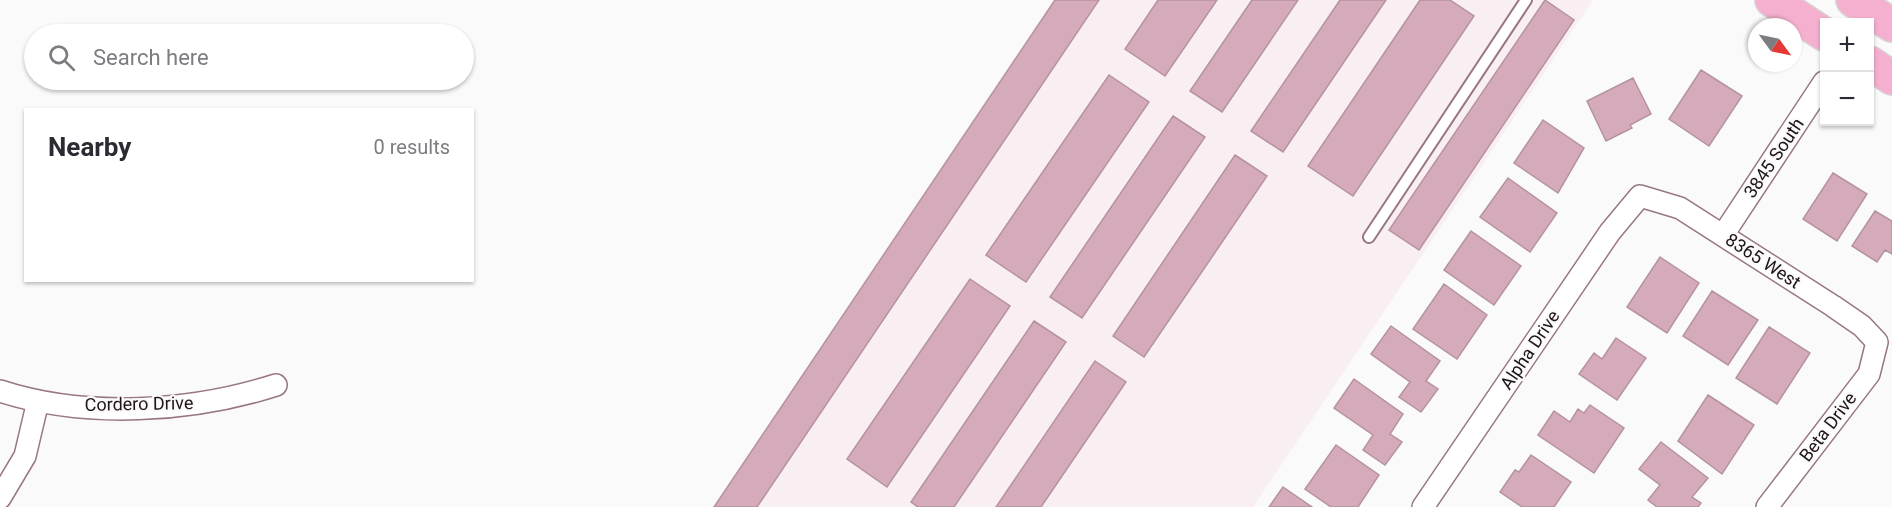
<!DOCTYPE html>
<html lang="en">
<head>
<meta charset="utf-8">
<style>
  :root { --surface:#fff; --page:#f7f7f7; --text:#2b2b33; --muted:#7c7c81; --line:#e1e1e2 }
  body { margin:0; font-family:Roboto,sans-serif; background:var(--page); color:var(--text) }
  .controls { position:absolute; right:18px; top:18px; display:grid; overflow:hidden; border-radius:0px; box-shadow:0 2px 4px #0004 }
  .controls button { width:54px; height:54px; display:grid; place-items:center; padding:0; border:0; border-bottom:2px solid var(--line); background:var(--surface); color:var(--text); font:30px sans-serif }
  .compass { position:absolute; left:1748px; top:18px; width:54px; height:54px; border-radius:50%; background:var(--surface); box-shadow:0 2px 4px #0004; rotate:123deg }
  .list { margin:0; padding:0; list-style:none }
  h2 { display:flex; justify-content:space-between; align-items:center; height:78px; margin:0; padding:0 24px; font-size:26px }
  h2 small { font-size:20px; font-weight:400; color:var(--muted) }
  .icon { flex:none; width:33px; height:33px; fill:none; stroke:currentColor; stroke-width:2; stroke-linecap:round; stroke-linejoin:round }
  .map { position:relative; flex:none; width:1892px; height:507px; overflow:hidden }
  .search { position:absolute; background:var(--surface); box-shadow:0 2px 4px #0004; left:24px; top:24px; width:450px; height:66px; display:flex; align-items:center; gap:15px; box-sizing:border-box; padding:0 21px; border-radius:33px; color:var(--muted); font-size:22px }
  .panel { position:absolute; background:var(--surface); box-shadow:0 2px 4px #0004; left:24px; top:108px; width:450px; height:174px; border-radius:0px }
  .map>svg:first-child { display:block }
  .built { fill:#f9eff3 }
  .building { fill:#d5abbc; stroke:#b5929f; stroke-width:1.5 }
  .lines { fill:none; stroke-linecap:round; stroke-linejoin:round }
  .service-casing { stroke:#987684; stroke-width:14 }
  .minor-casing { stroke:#987684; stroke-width:24 }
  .primary-casing { stroke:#d7d5d6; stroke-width:36 }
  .service { stroke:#fff; stroke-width:10 }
  .minor { stroke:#fff; stroke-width:21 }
  .primary { stroke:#f5b0d0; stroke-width:33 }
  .labels { text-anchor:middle; stroke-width:4.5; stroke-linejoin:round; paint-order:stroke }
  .street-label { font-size:18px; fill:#211419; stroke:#fafafa }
</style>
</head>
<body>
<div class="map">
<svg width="1892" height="507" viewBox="0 0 1892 507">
  <rect width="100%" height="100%" fill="#fafafa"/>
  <!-- built -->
  <path class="built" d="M1053,0H1593L1253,507H713Z"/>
  <!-- building -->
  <path class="building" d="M1055,0H1099L757,507H714Z
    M1158,0H1217L1165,76L1125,49Z
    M1252,0H1298L1222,112L1190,91Z
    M1340,0H1386L1283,152L1251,131Z
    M1420,0H1450L1474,16L1353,196L1308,166Z
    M1545,0L1574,20L1419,250L1389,230Z
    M1701,70L1742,96L1709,146L1669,119Z
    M1109,75L1149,102L1026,282L986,255Z
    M1633,78L1651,114L1630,125L1632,128L1606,141L1587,101Z
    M1173,116L1205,137L1082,318L1050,297Z
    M1543,120L1584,148L1558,193L1514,163Z
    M1235,155L1267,176L1144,357L1113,336Z
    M1833,173L1867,194L1837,241L1803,219Z
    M1508,178L1557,213L1530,252L1480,217Z
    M1875,211L1892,221V254L1885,250L1877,262L1852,246Z
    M1471,231L1521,266L1494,305L1444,270Z
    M1660,257L1699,283L1667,333L1627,307Z
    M970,279L1010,306L887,487L847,459Z
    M1444,284L1487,315L1457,359L1413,329Z
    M1712,291L1758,320L1728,365L1683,336Z
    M1034,321L1066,342L954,507H918L911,502Z
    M1391,326L1440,361L1426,381L1438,389L1421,412L1399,397L1410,382L1371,354Z
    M1769,327L1810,353L1777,404L1736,378Z
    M1616,338L1646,358L1617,400L1579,374L1594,353L1602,359Z
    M1095,361L1126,382L1041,507H996Z
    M1354,379L1403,414L1390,434L1402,442L1385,465L1363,450L1373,435L1334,408Z
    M1708,395L1754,425L1722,474L1678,441Z
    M1590,405L1624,428L1594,473L1538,435L1554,411L1570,422L1578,409L1584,413Z
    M1661,442L1708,478L1692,497L1701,503L1698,507H1657L1648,500L1660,485L1639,469Z
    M1336,445L1379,475L1358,507H1331L1305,489Z
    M1531,455L1571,482L1554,507H1522L1500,492L1515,470L1519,472Z
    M1283,487L1312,507H1269Z"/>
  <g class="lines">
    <defs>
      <path id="service" d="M1369,237L1526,0"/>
      <path id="minor" d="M1723,235L1824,82
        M0,391C86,419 192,412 276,385
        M0,498L25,456L38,401
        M1423,507L1610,232L1640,196L1680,208L1833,306L1862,326L1877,342L1869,374L1767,507"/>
      <path id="primary" d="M1772,0L1824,34
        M1853,0L1892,25
        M1870,63L1892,78"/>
    </defs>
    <!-- service casing -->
    <use href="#service" class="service-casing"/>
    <!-- minor casing -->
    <use href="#minor" class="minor-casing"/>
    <!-- primary casing -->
    <use href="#primary" class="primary-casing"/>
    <!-- service -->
    <use href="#service" class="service"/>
    <!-- minor -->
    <use href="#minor" class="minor"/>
    <!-- primary -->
    <use href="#primary" class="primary"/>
  </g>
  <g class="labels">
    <!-- street labels -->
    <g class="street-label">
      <text transform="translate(1774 158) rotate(-56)" y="6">3845 South</text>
      <text transform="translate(1763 261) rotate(33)" y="6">8365 West</text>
      <text transform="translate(1530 350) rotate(-56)" y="6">Alpha Drive</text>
      <text transform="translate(139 404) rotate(-1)" y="6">Cordero Drive</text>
      <text transform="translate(1828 427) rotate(-53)" y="6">Beta Drive</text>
    </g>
  </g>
</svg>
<div class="controls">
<button>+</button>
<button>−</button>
</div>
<svg class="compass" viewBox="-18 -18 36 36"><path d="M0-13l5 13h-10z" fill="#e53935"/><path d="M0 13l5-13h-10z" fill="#7c7c81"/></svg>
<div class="search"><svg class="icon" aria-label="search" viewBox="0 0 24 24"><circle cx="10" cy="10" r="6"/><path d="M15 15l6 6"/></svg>Search here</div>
<section class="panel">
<h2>Nearby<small>0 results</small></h2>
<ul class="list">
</ul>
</section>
</div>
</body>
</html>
